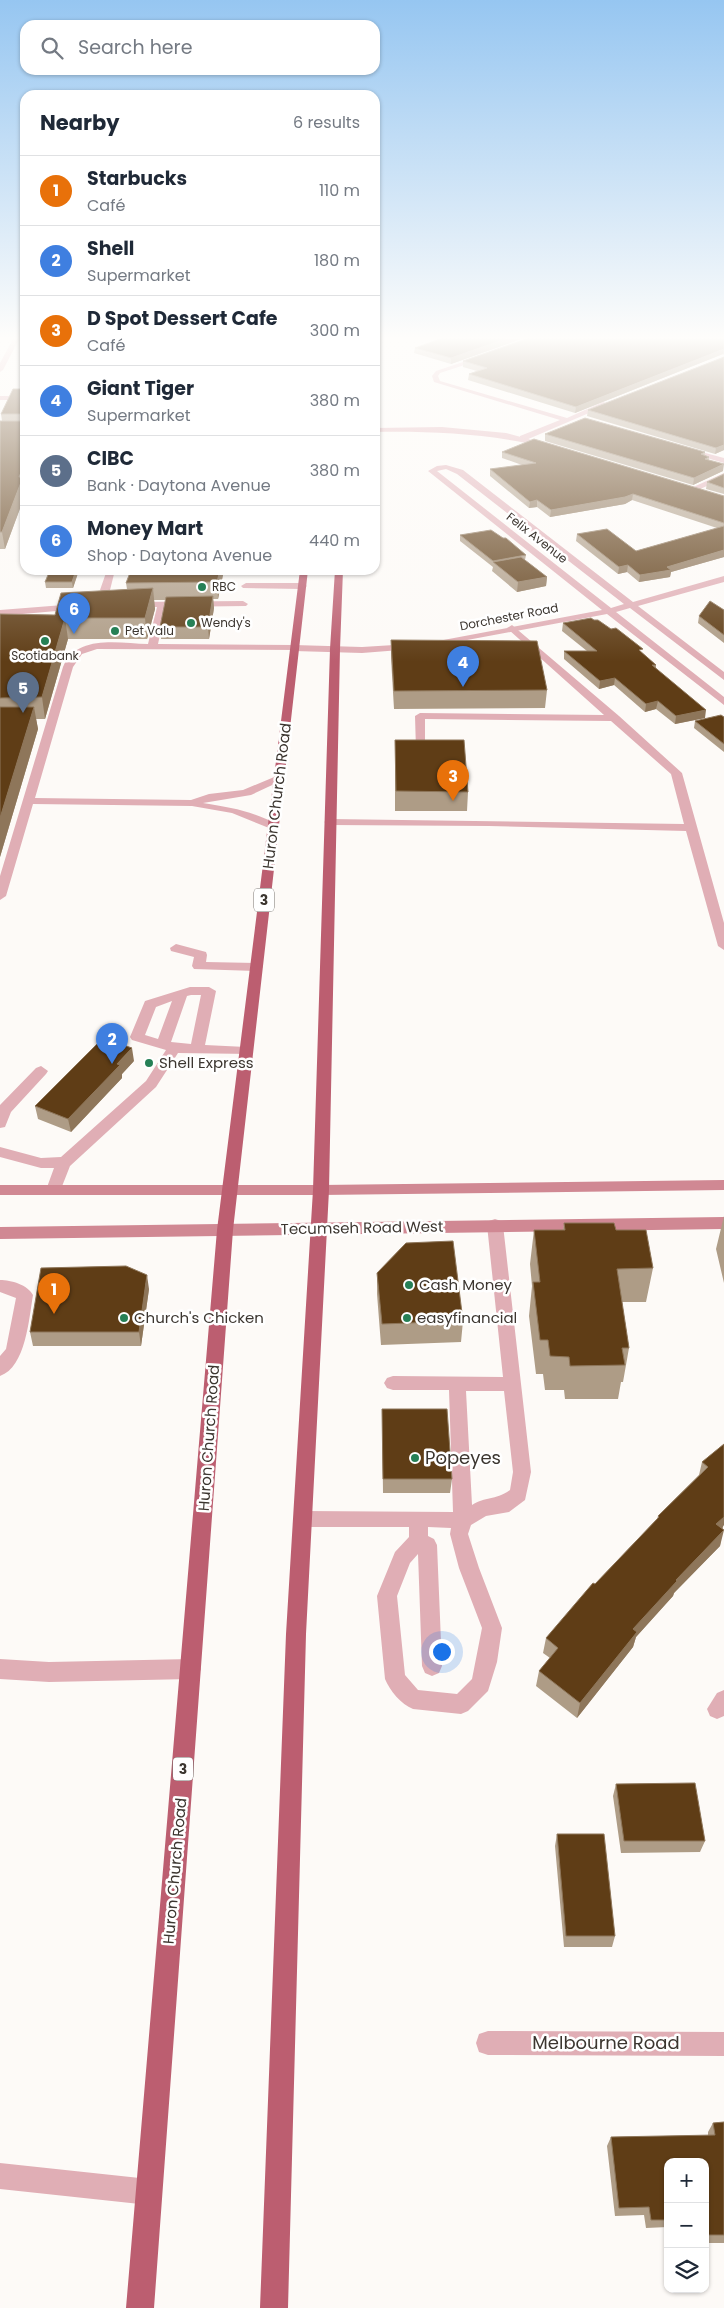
<!DOCTYPE html>
<html lang="en">
<head>
<meta charset="utf-8">
<style>
  :root { --surface:#fff; --page:#f6f6f7; --text:#1f2937; --muted:#747a83; --line:#e0e1e3; --accent:#268056 }
  body { margin:0; font-family:Poppins,sans-serif; background:var(--page); color:var(--text) }
  .controls { position:absolute; right:15px; bottom:15px; display:grid; overflow:hidden; border-radius:10px; box-shadow:0 1px 4px #0004 }
  .controls button { width:45px; height:45px; display:grid; place-items:center; padding:0; border:0; border-bottom:1px solid var(--line); background:var(--surface); color:var(--text); font:25px sans-serif }
  .you { position:absolute; left:441px; top:1651px; width:18px; height:18px; margin:-12px; border:4px solid #fff; border-radius:50%; background:#1a73e8; box-shadow:0 0 0 8px #1a73e833 }
  .badge { display:grid; place-items:center; width:32px; height:32px; border-radius:50%; background:var(--accent); color:#fff; font-size:16px; font-weight:700 }
  .pin { position:absolute; translate:-50% -41px; filter:drop-shadow(0 1px 2px #0008) }
  .pin::after { content:''; position:absolute; top:26px; width:18px; height:15px; background:inherit; clip-path:polygon(0 0,100% 0,50% 100%) }
  .list { margin:0; padding:0; list-style:none }
  h2 { display:flex; justify-content:space-between; align-items:center; height:65px; margin:0; padding:0 20px; font-size:21px }
  h2 small { font-size:16px; font-weight:400; color:var(--muted) }
  .list li { display:grid; grid-template-columns:32px 1fr auto; gap:15px; align-items:center; box-sizing:border-box; height:70px; padding:0 20px; border-top:1px solid var(--line) }
  .list b { display:block; font-size:19px; white-space:nowrap }
  .list p { margin:0; font-size:16px; white-space:nowrap; color:var(--muted) }
  .list em { font-size:16px; font-style:normal; color:var(--muted) }
  .icon { flex:none; width:28px; height:28px; fill:none; stroke:currentColor; stroke-width:2; stroke-linecap:round; stroke-linejoin:round }
  .map { position:relative; flex:none; width:724px; height:2308px; overflow:hidden }
  .search { position:absolute; background:var(--surface); box-shadow:0 1px 4px #0004; left:20px; top:20px; width:360px; height:55px; display:flex; align-items:center; gap:12px; box-sizing:border-box; padding:0 18px; border-radius:15px; color:var(--muted); font-size:19px }
  .panel { position:absolute; background:var(--surface); box-shadow:0 1px 4px #0004; left:20px; top:90px; width:360px; height:485px; border-radius:15px }
  .map>svg:first-child { display:block }
  .lines { fill:none; stroke-linecap:round; stroke-linejoin:round }
  .service { fill:#e0aeb5; fill-rule:evenodd }
  .minor { fill:#e0aeb5; fill-rule:evenodd }
  .tertiary { fill:#e0aeb5; fill-rule:evenodd }
  .secondary { fill:#d08893; fill-rule:evenodd }
  .trunk { fill:#bc5e70; fill-rule:evenodd }
  .wall { fill:#ae9c86 }
  .shaded-wall { fill:#8e765a }
  .building { fill:#5f3d16; stroke:#8e765a }
  .poi-dot { fill:#268056; stroke:#fff; stroke-width:2 }
  .labels { text-anchor:middle; stroke-width:5; stroke-linejoin:round; paint-order:stroke }
  .far-street-label { font-size:12px; fill:#3c3630; stroke:#fff }
  .far-poi-label { font-size:12px; fill:#3c3630; stroke:#fff; text-anchor:start }
  .shield { fill:#fff; stroke:#76726e; stroke-width:1 }
  .shield-label { font-size:14px; font-weight:bold; fill:#3c3630 }
  .street-label { font-size:15px; fill:#3c3630; stroke:#fff }
  .poi-label { font-size:15px; fill:#3c3630; stroke:#fff; text-anchor:start }
  .near-poi-label { font-size:18px; fill:#3c3630; stroke:#fff; text-anchor:start }
  .near-street-label { font-size:18px; fill:#3c3630; stroke:#fff }
</style>
</head>
<body>
<div class="map">
<svg width="724" height="2308" viewBox="0 0 724 2308">
  <rect width="100%" height="100%" fill="#fdfaf7"/>
  <g class="lines">
    <!-- service -->
    <path class="service" d="M0,396H21L25,398L21,400H0Z
      M683,447L724,458V463L683,451Z
      M246,583H302L307,586L302,589L243,588L241,586Z
      M243,601L248,604L246,606L166,607L158,644L294,645L299,648L297,650L97,649L82,654L73,667L35,798L191,800L209,794L243,790L279,775L283,776L285,778L283,780L251,795L203,803C232,808 249,810 277,824L279,826L277,828H269L232,813L192,806L33,804L6,896L0,900V876L63,667C76,634 119,643 148,644L157,607H134L129,604L131,602Z
      M76,604L79,605V609L0,616V610Z
      M512,625L619,716L682,773L724,923V950L718,946L686,831L489,826L330,825L324,822L330,819L684,824L671,774L611,721L425,719V748L424,750H416L415,716L420,713L604,715L509,630L507,628Z
      M176,944L206,952L207,955L206,962L256,963L263,967L256,971L194,969L192,966L194,957L171,951L170,948Z
      M190,987H209L216,991L205,1045L246,1047L253,1051L251,1054L178,1053L156,1087L70,1166L59,1194H49L46,1190L54,1168H41L0,1157V1147L41,1158L61,1157L146,1081L166,1050L132,1040L130,1037L145,1001ZM191,995H201L191,1044L171,1042L187,996ZM172,1001L158,1039L145,1035L156,1007Z
      M41,1066L48,1071L46,1074L11,1112L5,1127L0,1128V1105L36,1068Z
      M495,1219L501,1221L503,1225L531,1472L525,1500L509,1512L486,1516L471,1525L468,1534L479,1568L502,1628L497,1662L488,1691L468,1711L461,1714L413,1709C401,1704 390,1691 385,1679L377,1596L395,1552L409,1537V1527H303L296,1525L294,1519L296,1513L303,1511L453,1512L449,1390H393L387,1388L384,1383L387,1378L393,1376L503,1377L487,1225L489,1221ZM466,1391H504L513,1472L510,1490C494,1501 486,1496 472,1505ZM428,1527L451,1528L450,1534L459,1568L482,1628L472,1679L457,1694L418,1690L405,1675L397,1596L410,1563L418,1554L422,1666L425,1673L432,1676L439,1673L442,1666L437,1545L434,1539L428,1536Z
      M0,1280C11,1280 28,1285 33,1295C29,1318 26,1367 0,1376V1356L6,1349L16,1298L0,1292Z
      M0,1659L49,1662L191,1659L198,1662L201,1669L198,1676L191,1679L49,1682L0,1679Z
      M0,2163L149,2179L158,2183L162,2192L158,2201L149,2205L0,2189Z"/>
    <!-- minor -->
    <path class="minor" d="M13,339H19L3,370L0,372V363Z
      M481,356L483,357V359L440,373L438,376L440,381L567,418L603,402L610,404L526,440H520V436L560,420L434,382L432,376L436,371Z
      M446,465L463,470L633,602L724,576V582L638,606L724,672V680L630,608L616,612L724,697V705L607,614L435,646L433,644L438,641L602,610L428,471L437,466ZM446,469L457,474L624,604L611,608L437,471Z
      M724,473V478L696,491L689,489Z
      M107,570H115L110,590L105,593L100,590Z
      M410,644L413,645V649L362,653L294,651L289,648L294,645L362,647Z
      M724,1690V1716L717,1719L710,1716L707,1709L717,1693Z
      M488,2031L724,2032V2056L488,2055L479,2052L476,2043L479,2034Z"/>
    <!-- tertiary -->
    <path class="tertiary" d="M442,427L506,433L554,446L550,448C492,434 435,431 375,432V428Z"/>
    <!-- secondary -->
    <path class="secondary" d="M724,1180V1190L321,1195H0V1185H321Z
      M724,1217V1229L0,1239V1227Z"/>
    <!-- trunk -->
    <path class="trunk" d="M300,570H308L233,1230L154,2308H126L217,1230Z
      M335,570H343L340,649L329,1190L306,1634L288,2308H260L286,1634L313,1190L330,649Z"/>
  </g>
  <!-- wall -->
  <path class="wall" d="M436,339H521L451,364L414,353L415,348L438,340Z
    M724,339V355L723,354L575,413L468,380L469,374L477,371L463,367V361Z
    M724,357V450L715,454L587,416L588,410Z
    M25,389V495L5,549H0V421H2L1,414Z
    M545,434L705,452V455L709,457V460L723,471L693,485L545,441Z
    M502,452L724,496V557L671,572L670,577L639,582L627,572L618,574L576,541L577,534L636,551L717,528L632,500L625,504L550,517L537,507L529,508L490,476V469L522,465L502,458Z
    M724,474V494L706,489L707,482Z
    M460,535L526,555L525,560L547,577L546,586L517,592L492,571L493,567L460,541Z
    M79,570L73,588H46L45,582Z
    M131,570H224L218,599H213L214,608L209,639H161L160,627L166,600H154L155,609L147,639H68L45,719H36L38,729L0,857V614L55,615L127,589L126,583Z
    M724,610V643L698,623L699,616Z
    M563,623L642,653L656,665V669L705,718L675,724L656,709L645,712L614,685L599,689L564,659V651H587L562,631Z
    M391,640L547,690L545,708L394,709L391,658Z
    M724,717V752L694,728L695,721Z
    M395,740L468,792L467,811H395Z
    M134,1061L122,1074V1078L71,1132L38,1119L35,1106Z
    M724,1216V1283L716,1249Z
    M564,1223L616,1230L653,1268L646,1302H622L629,1348L623,1382H621L618,1399H565L564,1390H545L543,1374H536L529,1316L532,1286L530,1264L534,1230H563Z
    M377,1273L463,1321L461,1342L381,1345L377,1294Z
    M149,1289L141,1346H33L30,1332Z
    M382,1409L452,1479L450,1493H383Z
    M724,1444L723,1526L720,1546L674,1593L673,1596L636,1637L633,1647L577,1718L536,1686L539,1671L550,1658L543,1653L546,1638L595,1584L657,1519L658,1516L699,1475L702,1462Z
    M616,1784L705,1841L700,1852L621,1853L613,1796Z
    M557,1834L615,1936L612,1947H564L555,1846Z
    M724,2122V2243H705V2162H668V2227L646,2228L644,2215L615,2216L607,2146L611,2137L708,2136V2132L713,2123Z"/>
  <!-- shaded-wall -->
  <path class="shaded-wall" d="M505,339H521L451,364V358Z
    M724,349L723,354L575,413L576,407Z
    M724,445V450L715,454L716,448Z
    M25,463V495L5,549L2,532L19,477Z
    M724,464L723,471L693,485L694,478Z
    M633,494L632,500L625,504L550,517L551,510Z
    M537,500V507L529,508L530,502Z
    M724,550V557L671,572L670,577L639,582L640,575Z
    M628,565L627,572L618,574L619,567Z
    M76,570H79L73,588L72,582Z
    M220,570H224L218,599L217,582Z
    M547,577L546,586L517,592L518,582Z
    M153,588L155,609L147,639L145,618Z
    M213,596L214,608L209,639L208,627Z
    M65,618L68,639L45,719L42,697Z
    M615,678L614,685L599,689L600,681Z
    M658,701L656,709L645,712L646,704Z
    M34,707L38,729L0,857V818Z
    M706,710L705,718L675,724L676,716Z
    M132,1048L134,1061L122,1074V1078L71,1132L68,1119L117,1064Z
    M147,1275L149,1289L141,1346L139,1332Z
    M724,1515V1525L721,1530L716,1524Z
    M724,1530L720,1546L674,1593L673,1596L636,1637L633,1647L577,1718L580,1703L633,1629L676,1580Z"/>
  <!-- building -->
  <path class="building" d="M440,339H505L451,358L415,348Z
    M526,339H724V349L576,407L469,374L487,368L463,361Z
    M724,357V445L716,448L588,410Z
    M13,389H25V463L19,477H23L2,532H0V421H24L23,414H1Z
    M585,418L705,452L701,454L709,457L705,459L724,464L694,478L545,434Z
    M534,439L724,496V523L633,494L625,497L551,510L537,500L530,502L490,469L536,463L502,452Z
    M724,474V488L707,482Z
    M724,526V550L667,567L671,570L640,575L628,565L619,567L577,534L607,529L636,551Z
    M491,530L503,538H506L526,555L493,561L460,535Z
    M521,557L547,577L518,582L493,562Z
    M50,570H76L72,582H45Z
    M131,570H220L217,582L126,583Z
    M153,588L145,618H65L42,697L0,698V614L55,615L61,593Z
    M213,596L208,627H160L166,597Z
    M710,601L724,610V635L699,616Z
    M591,618L594,620H598L611,629L616,628L643,649L639,650L656,665H652L706,710L676,716L658,701L646,704L615,678L600,681L564,651H597L563,623Z
    M391,640L537,641L547,690L394,691Z
    M0,707H34L0,818Z
    M721,715L724,717V744L695,721Z
    M395,740H464L468,792L396,791Z
    M103,1038L132,1048L117,1064L120,1065L68,1119L35,1106Z
    M564,1223H614L616,1230H646L653,1268L617,1269L629,1348H622L625,1365L570,1366L569,1357L550,1356L548,1340H540L533,1282H540L534,1230H565Z
    M453,1241L463,1321L382,1324L377,1273L406,1243Z
    M126,1266L147,1275L139,1332H30L41,1268Z
    M382,1409H447L452,1479H383Z
    M724,1444V1517L716,1524L724,1530L676,1580L677,1581L633,1629L637,1632L580,1703L539,1671L558,1648L546,1638L593,1583L595,1584L659,1517L658,1516L708,1467L702,1462Z
    M695,1783L705,1841H624L616,1784Z
    M557,1834H604L615,1936H566Z
    M724,2122V2235H705V2162H668V2220H651L649,2207L619,2208L611,2137L715,2135L713,2123Z"/>
  <!-- sky -->
  <linearGradient id="sky" x2="0" y2="1"><stop stop-color="#96c6f1"/><stop offset="0.51" stop-color="#fefdfb"/><stop offset="1" stop-color="#fefdfb" stop-opacity="0"/></linearGradient>
  <rect width="724" height="662" fill="url(#sky)"/>
  <!-- markers -->
  <g class="poi-dot">
    <circle cx="202" cy="587" r="5"/>
    <circle cx="191" cy="623" r="5"/>
    <circle cx="115" cy="631" r="5"/>
    <circle cx="45" cy="641" r="5"/>
    <circle cx="149" cy="1063" r="5"/>
    <circle cx="409" cy="1285" r="5"/>
    <circle cx="124" cy="1318" r="5"/>
    <circle cx="407" cy="1318" r="5"/>
    <circle cx="415" cy="1458" r="5"/>
  </g>
  <g class="labels">
    <!-- far-street labels -->
    <g class="far-street-label">
      <text transform="translate(537 538) rotate(38)" y="4">Felix Avenue</text>
      <text transform="translate(509 617) rotate(-11)" y="4">Dorchester Road</text>
    </g>
    <!-- far-poi labels -->
    <g class="far-poi-label">
      <text x="212" y="591">RBC</text>
      <text x="201" y="627">Wendy's</text>
      <text x="125" y="635">Pet Valu</text>
      <text x="45" y="660" text-anchor="middle">Scotiabank</text>
    </g>
    <!-- shield labels -->
    <g class="shield">
      <rect x="254" y="888.5" width="20" height="23" rx="4"/>
      <rect x="173" y="1757.5" width="20" height="23" rx="4"/>
    </g>
    <g class="shield-label">
      <text x="264" y="905">3</text>
      <text x="183" y="1774">3</text>
    </g>
    <!-- street labels -->
    <g class="street-label">
      <text transform="translate(277 796) rotate(-83)" y="5">Huron Church Road</text>
      <text transform="translate(362 1228) rotate(-1)" y="5">Tecumseh Road West</text>
      <text transform="translate(209 1438) rotate(-86)" y="5">Huron Church Road</text>
      <text transform="translate(175 1871) rotate(-85)" y="5">Huron Church Road</text>
    </g>
    <!-- poi labels -->
    <g class="poi-label">
      <text x="159" y="1068">Shell Express</text>
      <text x="419" y="1290">Cash Money</text>
      <text x="134" y="1323">Church's Chicken</text>
      <text x="417" y="1323">easyfinancial</text>
    </g>
    <!-- near-poi labels -->
    <g class="near-poi-label">
      <text x="425" y="1464">Popeyes</text>
    </g>
    <!-- near-street labels -->
    <g class="near-street-label">
      <text x="606" y="2049">Melbourne Road</text>
    </g>
  </g>
</svg>
<div class="controls">
<button>+</button>
<button>−</button>
<button><svg class="icon" aria-label="layers" viewBox="0 0 24 24"><path d="M12 4l9 5-9 5-9-5zM3 14l9 5 9-5"/></svg></button>
</div>
<div class="you"></div>
<div class="pin badge" style="left:54px;top:1314px;background:#e8710a">1</div>
<div class="pin badge" style="left:112px;top:1064px;background:#3f7fe0">2</div>
<div class="pin badge" style="left:453px;top:801px;background:#e8710a">3</div>
<div class="pin badge" style="left:463px;top:687px;background:#3f7fe0">4</div>
<div class="pin badge" style="left:23px;top:713px;background:#5c6f8a">5</div>
<div class="pin badge" style="left:74px;top:634px;background:#3f7fe0">6</div>
<div class="search"><svg class="icon" aria-label="search" viewBox="0 0 24 24"><circle cx="10" cy="10" r="6"/><path d="M15 15l6 6"/></svg>Search here</div>
<section class="panel">
<h2>Nearby<small>6 results</small></h2>
<ul class="list">
<li><span class="badge" style="background:#e8710a">1</span><div><b>Starbucks</b><p>Café</p></div><em>110 m</em></li>
<li><span class="badge" style="background:#3f7fe0">2</span><div><b>Shell</b><p>Supermarket</p></div><em>180 m</em></li>
<li><span class="badge" style="background:#e8710a">3</span><div><b>D Spot Dessert Cafe</b><p>Café</p></div><em>300 m</em></li>
<li><span class="badge" style="background:#3f7fe0">4</span><div><b>Giant Tiger</b><p>Supermarket</p></div><em>380 m</em></li>
<li><span class="badge" style="background:#5c6f8a">5</span><div><b>CIBC</b><p>Bank · Daytona Avenue</p></div><em>380 m</em></li>
<li><span class="badge" style="background:#3f7fe0">6</span><div><b>Money Mart</b><p>Shop · Daytona Avenue</p></div><em>440 m</em></li>
</ul>
</section>
</div>
</body>
</html>
